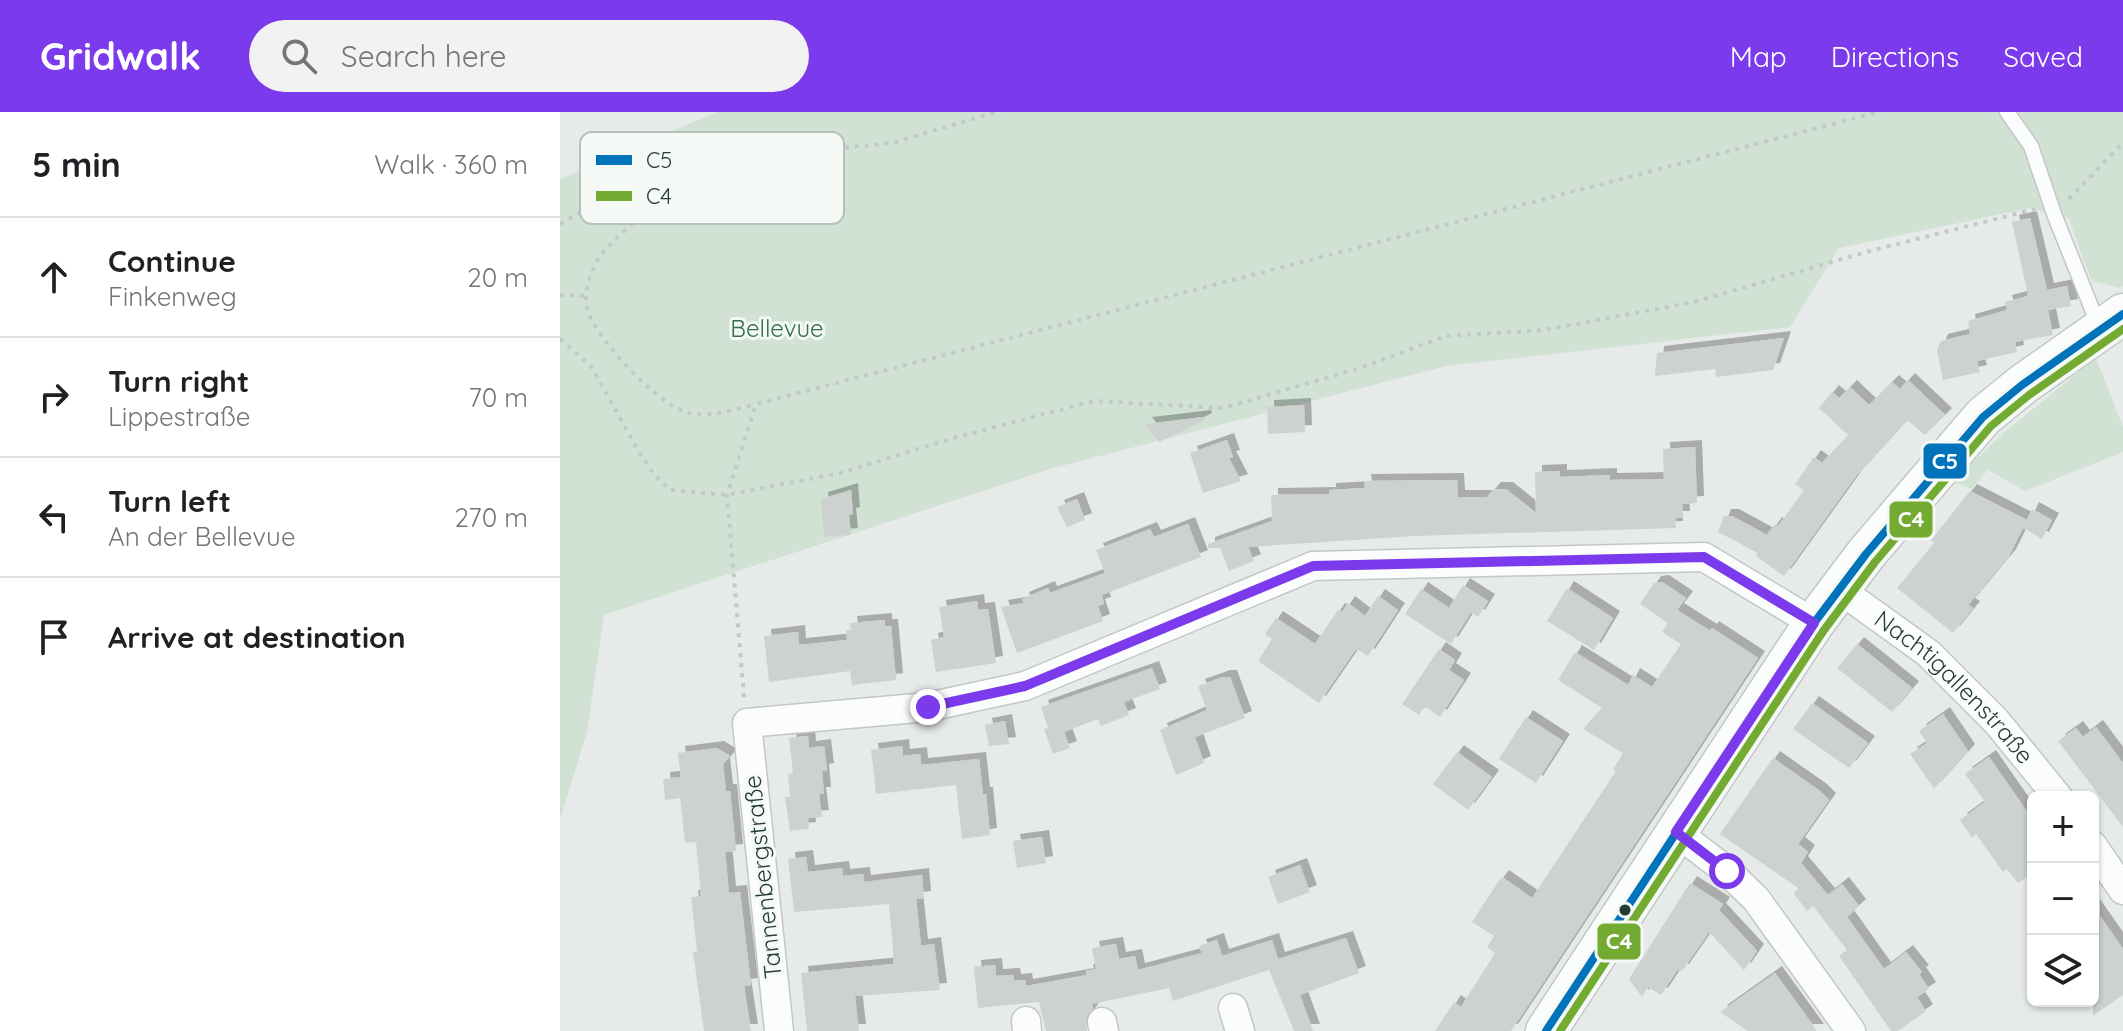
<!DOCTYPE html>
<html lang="en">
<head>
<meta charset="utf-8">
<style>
  :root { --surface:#fff; --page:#f2f2f2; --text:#202124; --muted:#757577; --line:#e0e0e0; --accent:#7c3aed }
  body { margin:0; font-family:Quicksand,sans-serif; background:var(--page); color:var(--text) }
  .controls { position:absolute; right:24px; bottom:24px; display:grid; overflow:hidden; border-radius:12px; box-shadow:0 2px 6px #0004 }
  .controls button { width:72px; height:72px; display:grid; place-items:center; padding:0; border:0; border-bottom:2px solid var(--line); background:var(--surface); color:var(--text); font:40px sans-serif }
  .stop { position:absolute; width:24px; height:24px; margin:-18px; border:6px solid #7c3aed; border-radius:50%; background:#fff }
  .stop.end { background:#7c3aed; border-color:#fff; box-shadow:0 2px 8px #0008 }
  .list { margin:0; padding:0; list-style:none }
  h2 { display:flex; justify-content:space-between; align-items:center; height:104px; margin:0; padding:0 32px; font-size:34px }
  h2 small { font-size:26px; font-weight:400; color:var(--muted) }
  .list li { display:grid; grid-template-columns:52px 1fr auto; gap:24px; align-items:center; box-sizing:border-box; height:120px; padding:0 32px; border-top:2px solid var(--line) }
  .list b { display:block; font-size:30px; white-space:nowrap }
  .list p { margin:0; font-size:26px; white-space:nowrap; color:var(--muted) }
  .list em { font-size:26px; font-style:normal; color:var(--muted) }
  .icon { flex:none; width:44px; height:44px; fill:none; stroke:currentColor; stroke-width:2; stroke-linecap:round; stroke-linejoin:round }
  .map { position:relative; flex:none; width:1563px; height:919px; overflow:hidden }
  header { display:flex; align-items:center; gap:48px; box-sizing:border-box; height:112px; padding:0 40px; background:var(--accent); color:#fff }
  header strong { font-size:38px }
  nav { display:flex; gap:44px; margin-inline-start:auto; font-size:28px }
  .search { width:560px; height:72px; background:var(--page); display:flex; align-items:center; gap:20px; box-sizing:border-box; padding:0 28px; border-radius:44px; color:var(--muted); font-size:30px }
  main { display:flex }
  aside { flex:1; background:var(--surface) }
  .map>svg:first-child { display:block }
  .green { fill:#d1e2d5 }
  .building { fill:#cdd2d0; filter:url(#shadow) }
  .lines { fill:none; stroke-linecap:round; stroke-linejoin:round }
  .service-casing { stroke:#c3c7c5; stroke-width:17 }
  .minor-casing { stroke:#c3c7c5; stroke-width:31 }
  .secondary-casing { stroke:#c2c8c5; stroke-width:43 }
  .path { stroke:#c2cac6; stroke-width:4; stroke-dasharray:4 6; stroke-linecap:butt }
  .service { stroke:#fbfcfc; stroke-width:14 }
  .minor { stroke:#fbfcfc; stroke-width:28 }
  .secondary { stroke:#fbfcfc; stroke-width:40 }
  .bus-1-casing { stroke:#f4f9f6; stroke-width:14 }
  .bus-2-casing { stroke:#f4f9f6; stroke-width:14 }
  .bus-1 { stroke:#0073bb; stroke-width:8 }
  .bus-2 { stroke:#72aa32; stroke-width:8 }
  .route { stroke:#7c3aed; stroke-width:10 }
  .bus-dot { fill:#253c35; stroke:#f4f9f6; stroke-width:3 }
  .labels { text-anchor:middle; stroke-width:6; stroke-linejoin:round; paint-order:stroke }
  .park-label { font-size:24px; fill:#336f47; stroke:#f4f9f6 }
  .street-label { font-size:24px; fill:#253c35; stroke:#f4f9f6 }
  .key { fill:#f4f9f6; stroke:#b6c0bc; stroke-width:2 }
  .key-label { font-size:22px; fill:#253c35 }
  .line-badge { stroke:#f4f9f6; stroke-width:3 }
  .badge-label { font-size:22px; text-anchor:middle; font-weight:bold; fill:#fff }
</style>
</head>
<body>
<header>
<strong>Gridwalk</strong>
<div class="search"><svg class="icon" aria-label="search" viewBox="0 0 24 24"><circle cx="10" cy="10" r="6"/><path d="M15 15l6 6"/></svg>Search here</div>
<nav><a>Map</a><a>Directions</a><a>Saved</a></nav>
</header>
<main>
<aside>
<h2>5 min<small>Walk · 360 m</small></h2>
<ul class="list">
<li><svg class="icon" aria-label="ahead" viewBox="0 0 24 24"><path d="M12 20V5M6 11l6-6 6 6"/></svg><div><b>Continue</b><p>Finkenweg</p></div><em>20 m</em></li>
<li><svg class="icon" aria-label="right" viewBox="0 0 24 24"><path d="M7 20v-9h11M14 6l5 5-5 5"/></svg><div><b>Turn right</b><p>Lippestraße</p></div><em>70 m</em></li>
<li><svg class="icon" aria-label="left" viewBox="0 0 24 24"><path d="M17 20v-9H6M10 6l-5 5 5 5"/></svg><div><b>Turn left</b><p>An der Bellevue</p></div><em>270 m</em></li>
<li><svg class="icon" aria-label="arrive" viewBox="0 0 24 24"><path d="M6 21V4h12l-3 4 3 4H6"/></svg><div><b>Arrive at destination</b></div></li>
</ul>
</aside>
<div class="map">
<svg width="1563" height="919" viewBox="0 0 1563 919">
  <defs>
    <filter id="shadow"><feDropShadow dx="7" dy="-7" stdDeviation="0" flood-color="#0004"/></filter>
  </defs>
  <rect width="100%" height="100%" fill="#e6eae8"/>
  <!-- green -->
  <path class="green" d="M157,0H1563V174L1560,176L1531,168L1509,107L1471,96L1279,136L1230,215L886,254L490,357L44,503L27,620L0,708V67Z
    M1536,246L1563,315V340L1465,379L1428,358L1411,377L1393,369L1447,318Z"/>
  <!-- building -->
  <path class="building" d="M1470,106L1487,178L1507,174L1511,194L1488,198L1493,223L1455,230L1457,240L1417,249L1420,260L1383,268L1377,238L1381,229L1410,222L1408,209L1447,198L1445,190L1468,184L1452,110Z
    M1224,226L1213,258L1156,265L1155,257L1095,264L1097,241Z
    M1348,268L1385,303L1365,323L1347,308L1296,364L1224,464L1196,444L1198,441L1158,420L1164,404H1172L1207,423L1215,412L1218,414L1244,378L1235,372L1254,345L1262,351L1288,323L1259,296L1272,280L1279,286L1290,275L1309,293L1332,270L1340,277Z
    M744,293L745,320L708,322L707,295Z
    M644,305L645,308L599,330L585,312Z
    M667,328L673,345L669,346L681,369L643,381L630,341Z
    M1135,335L1137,391L1122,392L1123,406H1115L1116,416L854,424L688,435L694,449L669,459L660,436H648V432L712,409L711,383L769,382V378L805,376L804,369L897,368L898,385H927L934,377H946L976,401L975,360L1000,359V365L1050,363V368L1104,367L1103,337Z
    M291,378L293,402L289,403L291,423L264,425L261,387Z
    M1410,379L1467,408L1449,444L1408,493L1413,496L1393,521L1337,476L1374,431L1371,428Z
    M517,387L525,408L507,415L497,395Z
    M1472,397L1492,408L1482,427L1463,416Z
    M628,412L641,445L542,483L544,492L538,494L543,509L457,541L441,495L464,491L462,487L488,476L490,481L545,461L536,438L590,417L594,425Z
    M1102,470L1126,486L1117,498L1150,519L1152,516L1198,546L951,919H875L894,890L901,895L935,841L927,835L934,824L912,810L938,770L942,765L972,786L1056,659L1053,657L1063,641L1023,617L1042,596L998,568L1015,540L1068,573L1073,563L1092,575L1121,532L1102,520L1108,511L1080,492L1094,471Z
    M903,473L928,489L918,505L911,500L891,532L845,502L861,477L889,496Z
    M1007,476L1053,506L1034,538L987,509Z
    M818,484L838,498L808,544L796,537L759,591L698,549L712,527L705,522L716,506L755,532L778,498L782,500L788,491L805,504Z
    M417,489L418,498L428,497L436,551L376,560L371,528L384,525L379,495Z
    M325,508V514H331L336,568L292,573L290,559L209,570L204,524L238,520L239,533L287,528L286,518H291L290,511Z
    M1297,532L1352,576L1332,600L1277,556Z
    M879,537L895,548L889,558L904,568L880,605L865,594L859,603L842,592Z
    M592,556L600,577L564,590L569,603L541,614L538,607L504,620L510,636L493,642L484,617L488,616L481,595Z
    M663,565H670L685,606L635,625L644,651L616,663L600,618L647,598L638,574Z
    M1252,591L1308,631L1289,656L1233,617Z
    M1383,602L1408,639L1374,677L1350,642L1367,631L1359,619Z
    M966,605L1003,629L976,671L939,647Z
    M445,609L449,632L429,634L425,613Z
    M1536,615L1563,651V715L1498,629L1516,616L1523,625Z
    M248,624L249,636L264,634L267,658L262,659L264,682H259L262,705L248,706L249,717L230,719L225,685H230L228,662L233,661L229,626Z
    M342,634L343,644L360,642L361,653L419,647L423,682H426L430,723L402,727L396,673L316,682L311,638Z
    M157,636L170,644L163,652L166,679H170L176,739L165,740L169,781L180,780L191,873L184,874L191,919H144L133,840H137L131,785L141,784L136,730L125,731L120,686L105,688L103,667L121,665L118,641Z
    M897,640L932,665L908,698L873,672Z
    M1429,645L1473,708V761L1458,771L1447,757L1443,760L1416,722L1412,726L1400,708L1425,690L1405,662Z
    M1213,646L1260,679L1269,688L1238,732L1248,740L1241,751L1268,783L1282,772L1299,794L1287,805L1324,857L1346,840L1362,860L1359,862L1369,877L1357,885L1366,899L1338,919H1331L1279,844L1287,838L1253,794L1247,799L1234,782L1238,776L1160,722Z
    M482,725L486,751L457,756L453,729Z
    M246,745L248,760L282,756L283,764L303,762L304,770L362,763L364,786L356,787L361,834L374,832L380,878L295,884L299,919H247L241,861L333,852V837L329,792L234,800L228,747Z
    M740,753L750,780L718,792L708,765Z
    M1130,771L1163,792L1159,798L1197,839L1184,858L1149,820L1122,859L1118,857L1101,883L1088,875L1082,885L1069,867Z
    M1533,794L1563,837V883L1533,904Z
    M786,826L799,861L740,883L753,919H734L709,858L613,889L609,876L532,892L533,896L526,906L527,919H486L479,890L418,896L414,855L435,853L436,864L453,863L454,869L465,868L466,874L527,863L526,859L536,857L532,836L556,832L559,847L575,844L578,858L642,841L639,834L657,828L662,844L712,828L718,847Z
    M1215,861L1247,905L1257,919H1188L1160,900Z"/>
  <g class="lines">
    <defs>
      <path id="service" d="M1447,0L1471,34L1494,102L1540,217"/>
      <g id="minor">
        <path id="s1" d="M1279,477L1368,541L1436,609L1498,685"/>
        <path d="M1116,720L1167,759L1196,787L1291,919"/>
        <path d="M1533,734L1563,778"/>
        <path d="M673,896L680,919"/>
        <path d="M466,909L467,919"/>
        <path d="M542,910L544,919"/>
        <path d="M219,919L187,611L368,595L465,574L753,454L1144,445L1254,511"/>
      </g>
      <path id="secondary" d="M986,919L1254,511L1306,442L1423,305L1462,273L1563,202"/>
    </defs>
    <!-- service casing -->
    <use href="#service" class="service-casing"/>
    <!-- minor casing -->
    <use href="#minor" class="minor-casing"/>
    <!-- secondary casing -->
    <use href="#secondary" class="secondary-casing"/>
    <!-- path -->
    <path class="path" d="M163,47C128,73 49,119 33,157C27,170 24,186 28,199C36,227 100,295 129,301C150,306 175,297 196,292
      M1509,87L1563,31
      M0,112C41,89 80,64 125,51L332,31L436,0
      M0,183L25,184
      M0,227L31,254L79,340L93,361L110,378L167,383L280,361L397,325L534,289L663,296L800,256L886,224L984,218L1134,190L1306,140L1475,97
      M184,585L167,383L196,292L1319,0"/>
    <!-- service -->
    <use href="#service" class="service"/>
    <!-- minor -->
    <use href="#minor" class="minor"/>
    <!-- secondary -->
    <use href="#secondary" class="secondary"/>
    <defs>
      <path id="bus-1" d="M986,919L1254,511L1306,442L1423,305L1462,273L1563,202"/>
      <path id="bus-2" d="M1000,919L1264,518L1315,450L1431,314L1469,283L1563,217"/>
    </defs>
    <!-- bus-1 casing -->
    <use href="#bus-1" class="bus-1-casing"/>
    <!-- bus-2 casing -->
    <use href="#bus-2" class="bus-2-casing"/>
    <!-- bus-1 -->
    <use href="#bus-1" class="bus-1"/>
    <!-- bus-2 -->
    <use href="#bus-2" class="bus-2"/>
  </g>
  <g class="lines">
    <!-- route -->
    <path class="route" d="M368,595L465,574L753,454L1144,445L1254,511L1116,720L1167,759"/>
  </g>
  <!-- markers -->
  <circle class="bus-dot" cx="1065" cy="798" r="7"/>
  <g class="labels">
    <!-- park labels -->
    <g class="park-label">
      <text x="217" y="225">Bellevue</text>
    </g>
    <!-- street labels -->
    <g class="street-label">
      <text dy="8" stroke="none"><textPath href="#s1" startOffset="152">Nachtigallenstraße</textPath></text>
      <text transform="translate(203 765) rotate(-96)" y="8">Tannenbergstraße</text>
    </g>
  </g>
  <!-- legend -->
  <rect x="20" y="20" width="264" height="92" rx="12" class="key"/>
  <rect x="36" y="43" width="36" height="10" fill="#0073bb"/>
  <rect x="36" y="79" width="36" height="10" fill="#72aa32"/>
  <g class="key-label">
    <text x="86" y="56">C5</text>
    <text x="86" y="92">C4</text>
  </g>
  <g class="line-badge">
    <rect x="1362" y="330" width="46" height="38" rx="8" fill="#0073bb"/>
    <rect x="1328" y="388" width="46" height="39" rx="8" fill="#72aa32"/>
    <rect x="1036" y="810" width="46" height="39" rx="8" fill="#72aa32"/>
  </g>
  <g class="badge-label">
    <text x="1385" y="357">C5</text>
    <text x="1351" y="415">C4</text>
    <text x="1059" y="837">C4</text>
  </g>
</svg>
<div class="controls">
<button>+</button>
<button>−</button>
<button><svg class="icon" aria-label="layers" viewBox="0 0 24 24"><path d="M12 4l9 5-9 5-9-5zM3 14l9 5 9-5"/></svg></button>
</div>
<div class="stop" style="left:1167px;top:759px"></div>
<div class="stop end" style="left:368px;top:595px"></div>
</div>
</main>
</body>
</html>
